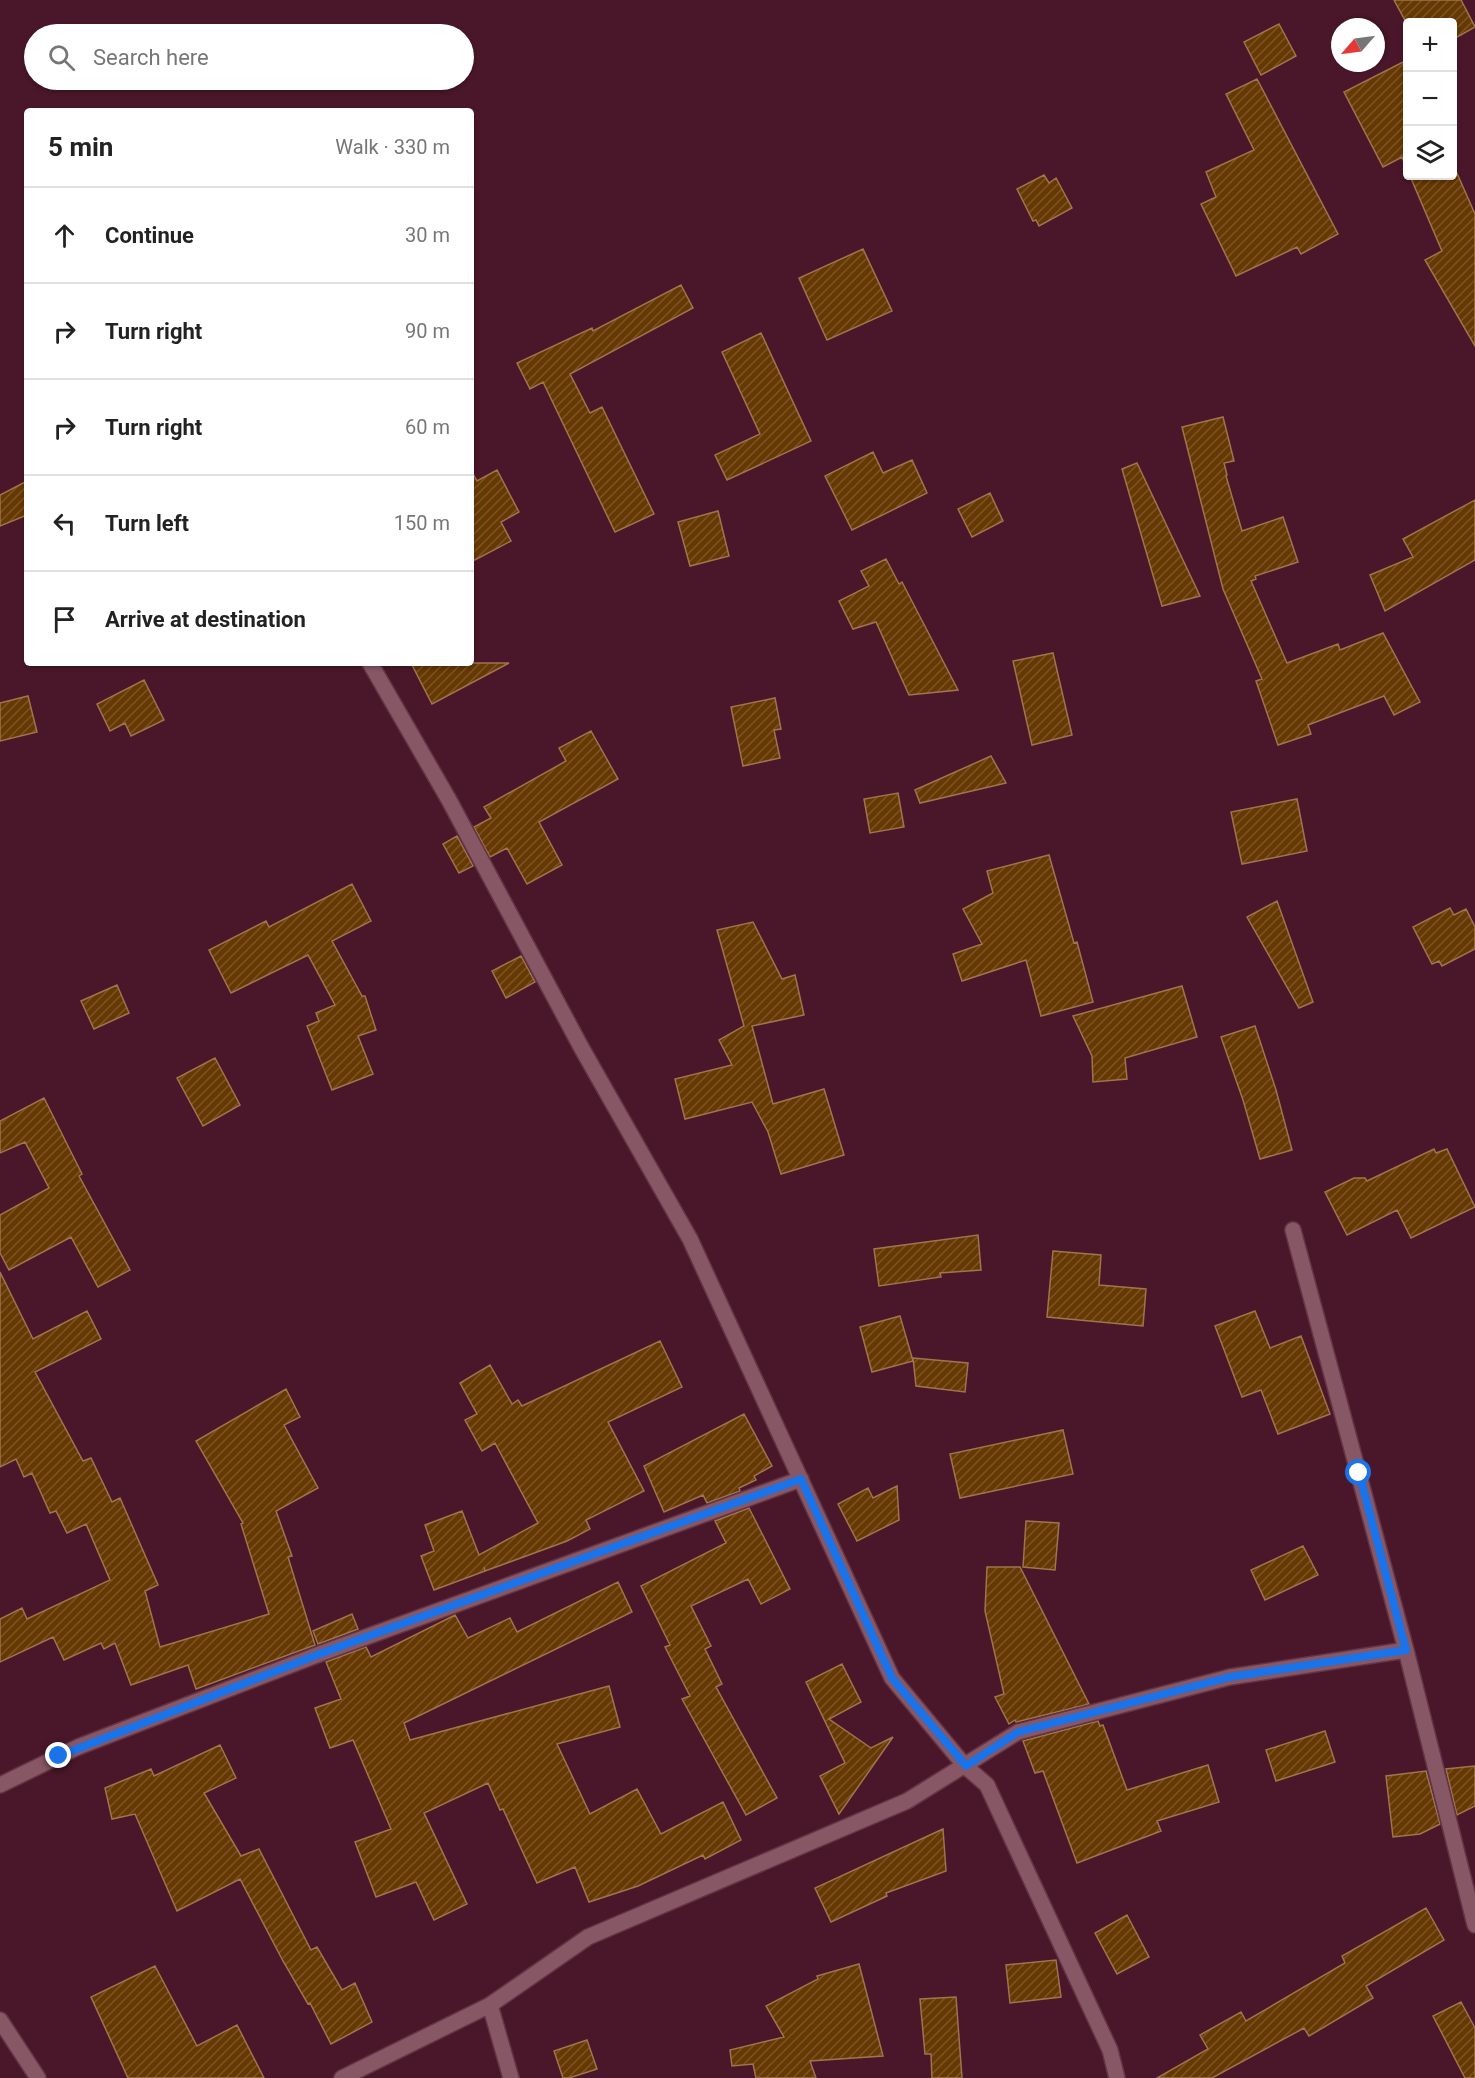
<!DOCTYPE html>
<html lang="en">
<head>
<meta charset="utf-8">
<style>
  :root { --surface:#fff; --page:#f2f2f2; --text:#222; --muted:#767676; --line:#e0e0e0 }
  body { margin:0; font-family:Roboto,sans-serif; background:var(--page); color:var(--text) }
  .controls { position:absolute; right:18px; top:18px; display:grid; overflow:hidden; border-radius:6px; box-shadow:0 2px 4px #0004 }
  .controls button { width:54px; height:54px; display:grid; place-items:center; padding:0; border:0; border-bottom:2px solid var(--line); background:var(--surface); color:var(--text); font:30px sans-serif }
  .compass { position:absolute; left:1331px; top:18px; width:54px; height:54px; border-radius:50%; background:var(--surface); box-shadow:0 2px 4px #0004; rotate:242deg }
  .stop { position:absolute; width:18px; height:18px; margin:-14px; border:4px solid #1a73e8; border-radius:50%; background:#fff }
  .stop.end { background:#1a73e8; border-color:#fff; box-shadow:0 2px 6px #0008 }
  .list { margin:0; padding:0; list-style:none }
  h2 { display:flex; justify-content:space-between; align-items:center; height:78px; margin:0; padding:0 24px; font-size:26px }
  h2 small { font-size:20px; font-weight:400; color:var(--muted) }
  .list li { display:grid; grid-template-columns:39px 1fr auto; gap:18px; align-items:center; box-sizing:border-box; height:96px; padding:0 24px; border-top:2px solid var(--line) }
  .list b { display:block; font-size:22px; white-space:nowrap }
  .list em { font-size:20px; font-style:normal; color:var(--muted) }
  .icon { flex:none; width:33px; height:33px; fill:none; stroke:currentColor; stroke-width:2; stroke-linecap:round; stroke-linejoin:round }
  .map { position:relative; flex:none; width:1475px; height:2078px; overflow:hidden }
  .search { position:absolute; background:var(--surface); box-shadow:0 2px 4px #0004; left:24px; top:24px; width:450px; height:66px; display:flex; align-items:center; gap:15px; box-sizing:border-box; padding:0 21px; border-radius:33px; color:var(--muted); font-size:22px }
  .panel { position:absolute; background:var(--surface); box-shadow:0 2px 4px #0004; left:24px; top:108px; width:450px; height:558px; border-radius:6px }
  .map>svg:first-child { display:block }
  .building { fill:url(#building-hatch); stroke:#a0744d; stroke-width:1.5 }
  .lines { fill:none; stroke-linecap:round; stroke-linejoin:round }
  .minor-casing { stroke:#633444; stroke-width:18 }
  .minor { stroke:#885765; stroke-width:15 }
  .route { stroke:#1a73e8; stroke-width:8 }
</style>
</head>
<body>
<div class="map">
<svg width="1475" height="2078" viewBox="0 0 1475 2078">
  <defs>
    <pattern id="building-hatch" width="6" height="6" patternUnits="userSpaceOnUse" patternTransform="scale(1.5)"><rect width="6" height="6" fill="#663802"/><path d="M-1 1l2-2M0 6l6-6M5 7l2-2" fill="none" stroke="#7c5426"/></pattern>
  </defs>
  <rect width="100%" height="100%" fill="#491729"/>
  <!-- building -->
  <path class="building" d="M1394,0H1461L1475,27L1452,40V22L1407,24Z
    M1279,24L1296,56L1261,75L1244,42Z
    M1407,60V170L1402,157L1383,167L1344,92Z
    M1257,79L1338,234L1301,254L1297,247L1236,276L1201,204L1216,197L1206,172L1254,150L1226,94Z
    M1452,162L1475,214V346L1425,260L1442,251L1410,176H1452Z
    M1044,175L1049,183L1056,178L1072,208L1039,226L1036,220L1033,221L1017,189Z
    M863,249L892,311L827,340L799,278Z
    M681,285L693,308L570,374L590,413L602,407L654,514L615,532L543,382L530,389L517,363L592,328L593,331Z
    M761,333L811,441L727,480L715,455L760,434L722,352Z
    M1223,417L1234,461L1224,463L1227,475L1226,476L1242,531L1283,517L1298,562L1255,576L1256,579L1251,581L1287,663L1338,644L1340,650L1383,633L1420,702L1394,715L1384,696L1308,725L1311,734L1278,745L1256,681L1262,679L1223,589L1182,427Z
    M873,452L883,473L912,460L927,493L852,530L825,476Z
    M1137,463L1200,596L1162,606L1122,469Z
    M471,470L477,481L497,470L519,512L501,522L511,541L471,562Z
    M27,481V515L0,526V495Z
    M990,493L1003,521L972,537L958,509Z
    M1475,500V560L1385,611L1370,575L1413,557L1403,539Z
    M718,511L729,556L690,566L678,522Z
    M886,559L899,584L902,582L958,690L909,695L876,622L853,629L839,601L869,586L861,571Z
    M1053,653L1072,735L1032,745L1013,661Z
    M411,663H509L432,704Z
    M144,680L164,720L131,736L125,723L110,731L97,704Z
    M28,696L37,732L0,741V703Z
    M775,698L781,729L774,730L780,758L743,766L731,707Z
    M591,731L618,779L539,822L562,865L527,884L507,848L490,857L474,827L491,818L484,807L566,761L559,748Z
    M991,756L1006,783L920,803L915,790Z
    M898,793L904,827L870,833L864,799Z
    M1297,799L1307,851L1242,864L1231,812Z
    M457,836L473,866L459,873L443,844Z
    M1049,855L1074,943L1077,942L1093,1002L1041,1016L1026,960L962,981L953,954L982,944L963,909L993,893L987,871Z
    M352,884L371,921L332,941L362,996H365L376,1030L358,1036L373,1074L332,1090L307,1026L319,1021L316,1013L335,1005L308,955L231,993L209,950L266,921L269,927Z
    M1277,901L1313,1002L1299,1008L1247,917Z
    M1450,908L1454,915L1466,909L1475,927V949L1442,966L1439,961L1432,964L1413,927Z
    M753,922L782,979L795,975L804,1015L752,1026L773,1104L824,1089L844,1155L781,1174L768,1132L752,1102L685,1119L675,1079L732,1065L719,1040L744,1026L717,930Z
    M521,956L535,982L506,998L492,971Z
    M117,985L129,1013L94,1029L81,1001Z
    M1182,986L1197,1037L1125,1058L1127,1079L1093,1082L1092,1056L1073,1016Z
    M1255,1026L1276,1090L1292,1150L1260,1159L1243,1100L1221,1037Z
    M215,1058L240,1105L203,1126L177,1078Z
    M44,1098L82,1174L79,1176L130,1270L98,1287L71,1237L9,1270L0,1253V1215L49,1188L25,1142L0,1153V1121Z
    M1434,1149L1436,1153L1447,1149L1475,1207L1411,1238L1397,1210L1347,1235L1325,1192L1354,1178H1365L1367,1181Z
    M978,1235L981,1270L940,1273L941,1277L879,1286L874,1249Z
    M1053,1251L1101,1255L1099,1285L1146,1289L1143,1326L1047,1317Z
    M0,1272L33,1339L87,1311L101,1339L35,1372L83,1461L91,1458L112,1502L120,1498L158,1585L145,1591L160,1647L269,1614L241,1524L243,1523L196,1441L286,1389L300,1417L284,1425L318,1488L276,1511L292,1556L288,1557L315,1645L196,1689L188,1665L131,1685L115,1643L104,1649L101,1643L64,1660L53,1637L0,1662V1619L22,1608L27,1619L110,1580L86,1524L67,1533L56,1511L50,1513L32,1473L24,1477L16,1459L0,1467Z
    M1255,1311L1270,1348L1301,1336L1330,1414L1278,1434L1261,1390L1242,1397L1215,1326Z
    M900,1316L913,1361L872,1372L860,1327Z
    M660,1341L682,1387L608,1422L644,1491L586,1520L590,1529L567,1541L485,1571L484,1567L485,1571L434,1590L421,1556L434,1551L425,1525L462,1511L479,1555L538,1523L495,1443L482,1451L465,1420L477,1414L460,1383L490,1365L512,1404L518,1400L522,1406Z
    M913,1358L968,1363L965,1392L916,1386Z
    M744,1414L772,1466L754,1476L756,1480L739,1488L740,1491L707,1503L703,1495L664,1512L644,1466Z
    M1063,1430L1073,1474L960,1498L950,1454Z
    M897,1486L899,1520L857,1541L838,1504L868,1488L873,1498Z
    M749,1508L790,1589L761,1604L748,1579L691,1606L711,1646L705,1649L722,1684L716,1687L777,1798L746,1815L682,1699L690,1696L665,1647L670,1645L641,1586L726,1543L715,1521Z
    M1026,1521L1059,1523L1055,1570L1023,1567Z
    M1303,1546L1318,1575L1265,1600L1251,1570Z
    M987,1567H1020L1089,1704L1016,1722L1015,1720L1009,1724L995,1697L1004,1694L985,1611Z
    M618,1582L632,1612L404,1723L410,1740L609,1686L620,1727L557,1744L590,1814L637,1789L661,1834L723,1802L741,1840L705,1859L703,1855L638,1886L589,1902L575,1867L537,1883L503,1809L500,1810L488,1783L424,1813L467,1904L434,1920L416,1882L376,1897L355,1842L391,1829L353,1740L330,1748L315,1708L341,1699L326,1662L366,1647L371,1657L455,1615L468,1638L510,1618L517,1632Z
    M352,1614L358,1629L318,1644L313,1631Z
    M842,1664L861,1702L829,1719L871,1748L893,1737L839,1814L820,1776L845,1763L806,1682Z
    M1098,1721L1100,1726L1103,1725L1127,1790L1208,1765L1219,1802L1157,1821L1161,1831L1077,1863L1043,1771L1035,1773L1023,1741Z
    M1325,1731L1335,1762L1276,1781L1266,1750Z
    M220,1745L236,1778L204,1793L241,1856L259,1849L311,1950L317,1947L342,1990L355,1983L372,2022L331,2044L310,2003L308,2004L283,1961L240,1879L177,1911L135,1814L112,1819L105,1788L151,1769L154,1776Z
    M1475,1766V1806L1457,1815L1446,1769Z
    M1426,1771L1440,1824L1420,1834L1393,1837L1386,1776Z
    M943,1829L946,1871L886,1893L887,1896L831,1922L815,1888Z
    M1426,1908L1444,1940L1366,1986L1373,1998L1309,2036L1304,2028L1212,2078H1157L1208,2049L1200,2035L1241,2012L1246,2021L1345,1963L1342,1956Z
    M1127,1915L1149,1957L1117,1974L1095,1933Z
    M1056,1960L1061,1997L1010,2003L1006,1965Z
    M859,1964L883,2056L810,2061L816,2078H756L753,2064L732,2066L730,2050L784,2037L766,2006L818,1979L817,1976Z
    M155,1966L197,2046L237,2025L264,2078H128L91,1997Z
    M956,1997L962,2078H932L931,2054H925L920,1999Z
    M1461,2002L1475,2028V2078H1465L1433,2016Z
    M587,2040L597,2069L569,2078H563L554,2051Z"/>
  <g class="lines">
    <defs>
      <path id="minor" d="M370,663L449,800L581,1047L690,1239L892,1678L965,1766L987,1785L1110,2050L1117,2078
        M1293,1230L1406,1650L1475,1925
        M0,1785L78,1747L322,1653L801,1479
        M490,2005L511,2078
        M0,2020L38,2078
        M342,2078L490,2005L588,1937L907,1801L1018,1732L1230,1677L1406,1650"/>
    </defs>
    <!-- minor casing -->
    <use href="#minor" class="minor-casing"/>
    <!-- minor -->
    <use href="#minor" class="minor"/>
  </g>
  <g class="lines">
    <!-- route -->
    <path class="route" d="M59,1756L322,1653L801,1479L892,1678L966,1766L1018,1732L1230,1677L1406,1650L1359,1473"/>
  </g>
</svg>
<div class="controls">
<button>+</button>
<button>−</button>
<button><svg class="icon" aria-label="layers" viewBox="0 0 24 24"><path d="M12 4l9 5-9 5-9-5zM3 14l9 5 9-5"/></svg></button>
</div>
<svg class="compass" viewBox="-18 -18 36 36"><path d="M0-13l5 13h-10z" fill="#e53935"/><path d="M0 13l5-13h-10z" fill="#767676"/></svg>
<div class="stop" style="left:1359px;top:1473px"></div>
<div class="stop end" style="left:59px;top:1756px"></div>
<div class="search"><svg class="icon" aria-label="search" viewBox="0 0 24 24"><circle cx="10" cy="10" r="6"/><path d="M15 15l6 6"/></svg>Search here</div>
<section class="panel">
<h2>5 min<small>Walk · 330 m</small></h2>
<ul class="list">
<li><svg class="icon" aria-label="ahead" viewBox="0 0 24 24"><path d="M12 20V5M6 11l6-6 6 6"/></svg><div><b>Continue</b></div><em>30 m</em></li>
<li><svg class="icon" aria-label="right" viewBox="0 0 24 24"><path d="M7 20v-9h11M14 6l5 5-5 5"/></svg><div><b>Turn right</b></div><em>90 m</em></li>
<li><svg class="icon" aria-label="right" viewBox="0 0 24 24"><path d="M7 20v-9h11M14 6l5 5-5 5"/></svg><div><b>Turn right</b></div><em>60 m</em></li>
<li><svg class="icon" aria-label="left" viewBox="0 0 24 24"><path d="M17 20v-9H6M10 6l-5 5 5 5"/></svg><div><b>Turn left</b></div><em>150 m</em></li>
<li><svg class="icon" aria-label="arrive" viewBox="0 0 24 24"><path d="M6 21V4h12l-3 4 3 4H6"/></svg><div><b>Arrive at destination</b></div></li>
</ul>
</section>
</div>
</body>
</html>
